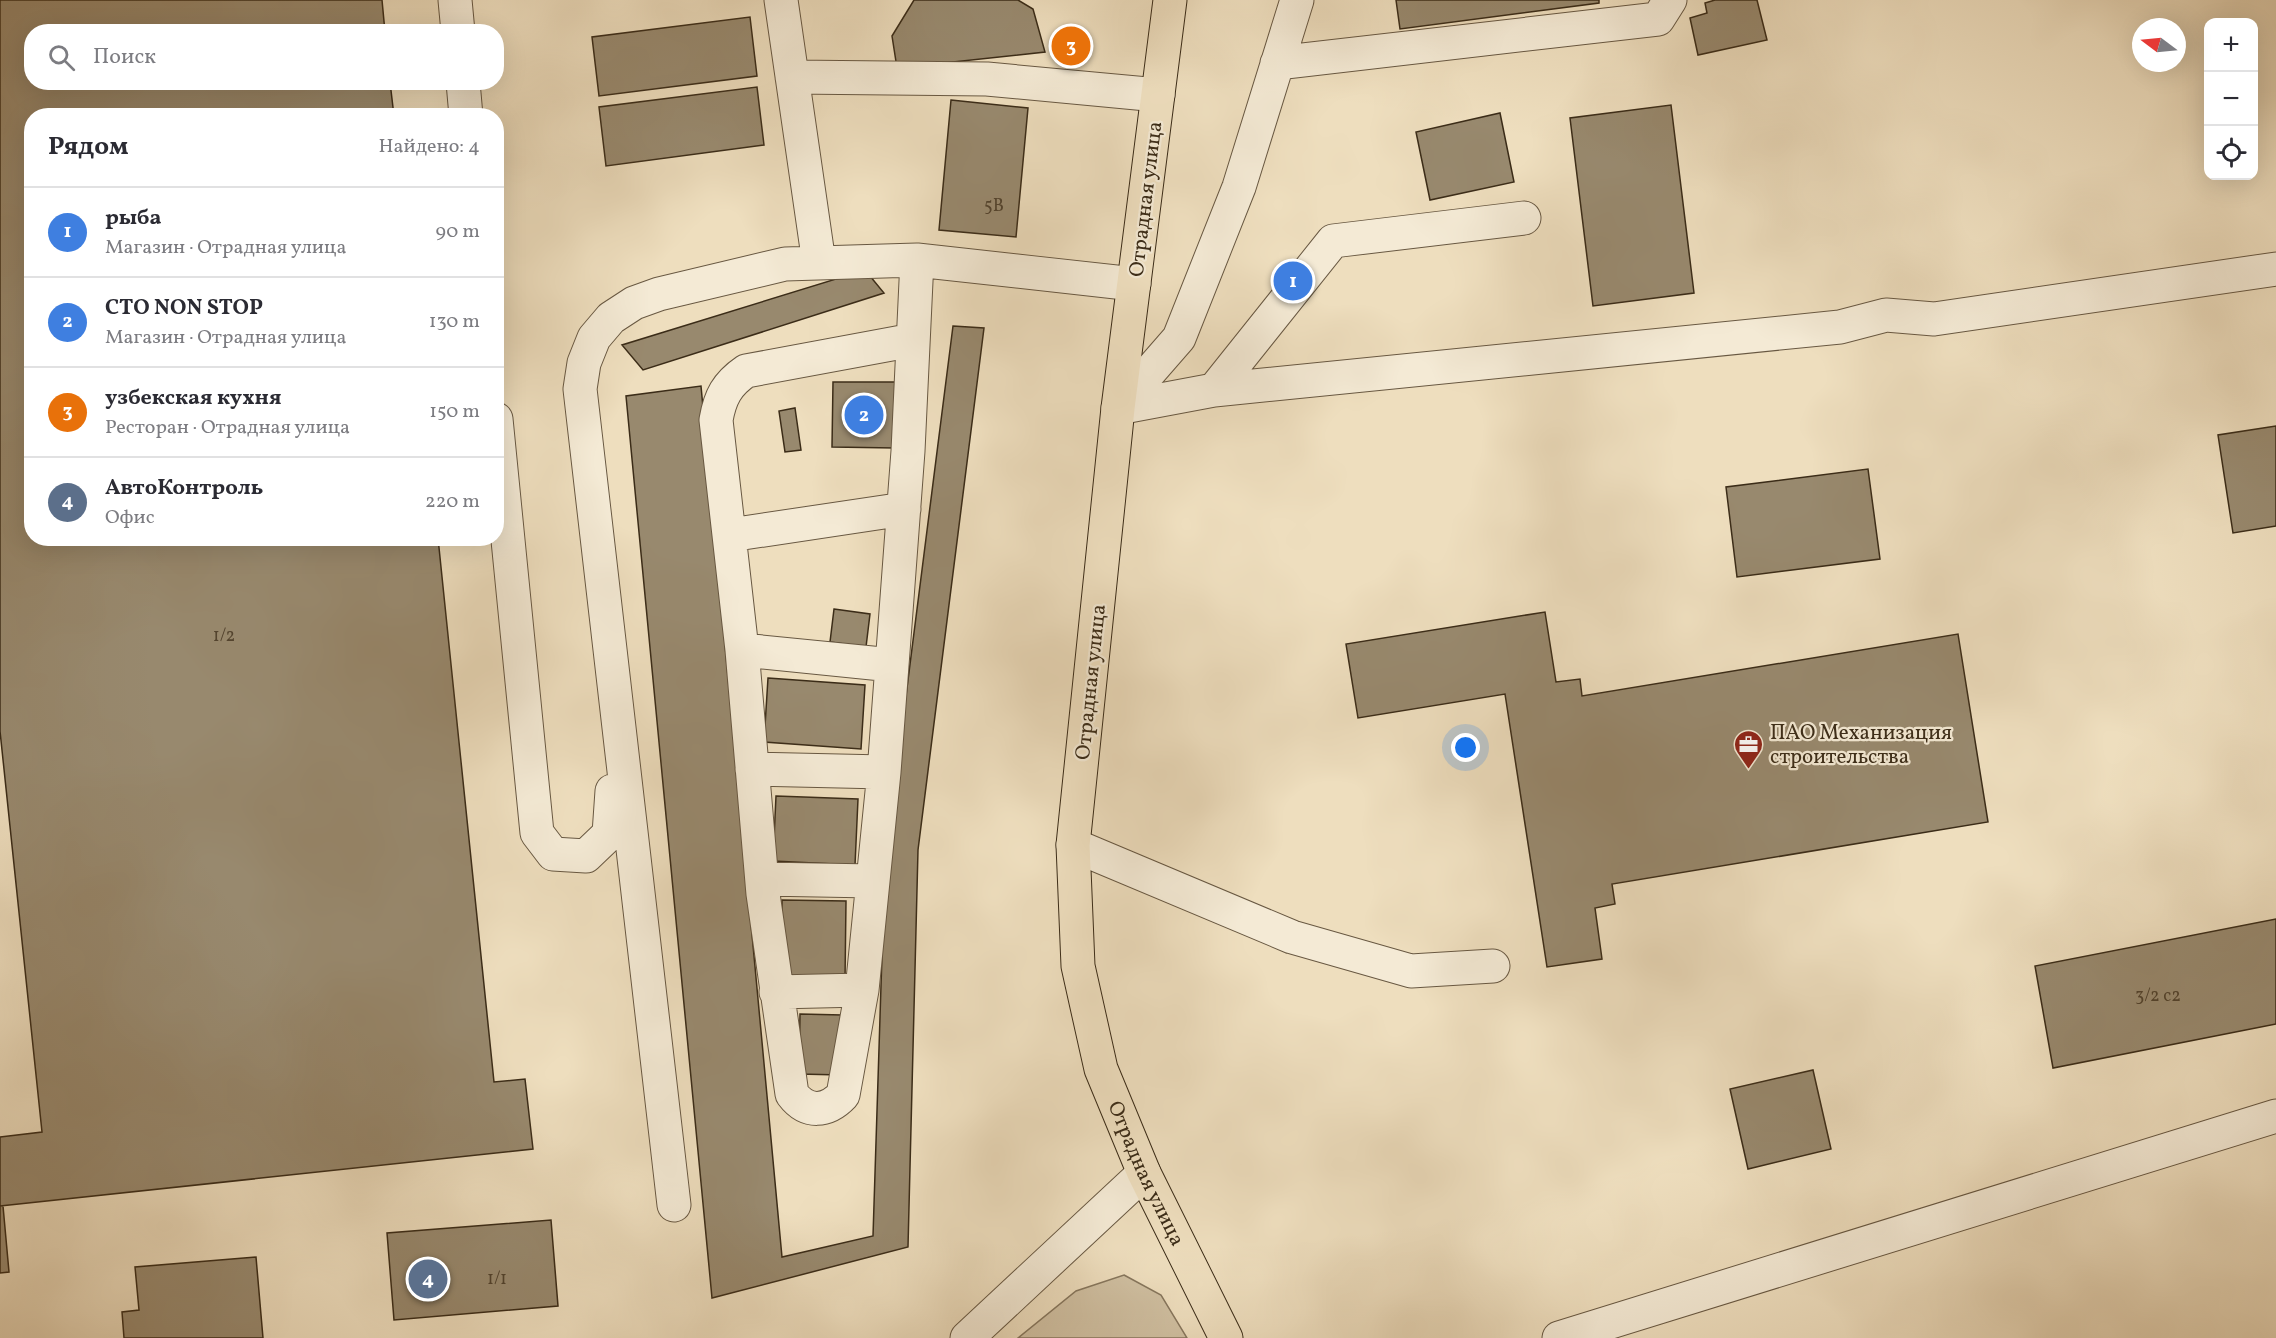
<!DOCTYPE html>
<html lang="ru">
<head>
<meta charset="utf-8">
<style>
  :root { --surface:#fff; --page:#f2f2f3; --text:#2b2b33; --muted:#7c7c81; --line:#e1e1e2; --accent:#0b8043 }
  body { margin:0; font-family:Vollkorn,serif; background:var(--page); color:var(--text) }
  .controls { position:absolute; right:18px; top:18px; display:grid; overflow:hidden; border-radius:12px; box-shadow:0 6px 24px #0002 }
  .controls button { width:54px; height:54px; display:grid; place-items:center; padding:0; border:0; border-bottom:2px solid var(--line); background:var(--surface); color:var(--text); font:30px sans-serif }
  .compass { position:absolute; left:2132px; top:18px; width:54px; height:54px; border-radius:50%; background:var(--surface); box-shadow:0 6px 24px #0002; rotate:286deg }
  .you { position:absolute; left:1466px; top:748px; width:21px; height:21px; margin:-15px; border:4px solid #fff; border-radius:50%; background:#1a73e8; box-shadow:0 0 0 9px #1a73e833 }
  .badge { display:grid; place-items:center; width:39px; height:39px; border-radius:50%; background:var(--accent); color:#fff; font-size:20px; font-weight:700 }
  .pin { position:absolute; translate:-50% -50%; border:3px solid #fff; box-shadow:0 2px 6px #0006 }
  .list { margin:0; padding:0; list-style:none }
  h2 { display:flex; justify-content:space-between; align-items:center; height:78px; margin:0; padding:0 24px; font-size:26px }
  h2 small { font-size:20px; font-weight:400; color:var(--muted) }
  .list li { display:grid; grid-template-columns:39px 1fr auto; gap:18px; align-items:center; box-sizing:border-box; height:90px; padding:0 24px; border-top:2px solid var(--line) }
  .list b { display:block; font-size:22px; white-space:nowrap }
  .list p { margin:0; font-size:20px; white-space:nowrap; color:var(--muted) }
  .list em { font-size:20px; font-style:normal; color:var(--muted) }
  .icon { flex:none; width:33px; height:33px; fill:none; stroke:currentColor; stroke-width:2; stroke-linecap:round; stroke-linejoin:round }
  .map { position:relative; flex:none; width:2276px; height:1338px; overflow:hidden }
  .search { position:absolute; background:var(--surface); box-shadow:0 6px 24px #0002; left:24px; top:24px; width:480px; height:66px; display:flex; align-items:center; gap:15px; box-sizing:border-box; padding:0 21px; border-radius:24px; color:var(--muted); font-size:22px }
  .panel { position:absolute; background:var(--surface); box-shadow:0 6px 24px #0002; left:24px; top:108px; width:480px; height:438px; border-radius:24px }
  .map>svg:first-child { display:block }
  .green { fill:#d0c0a2; stroke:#86765d; stroke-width:1.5 }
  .building { fill:#98896e; stroke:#3b2c18; stroke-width:1.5 }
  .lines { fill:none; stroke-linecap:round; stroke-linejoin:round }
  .minor-casing { stroke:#685842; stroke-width:35 }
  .major-casing { stroke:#3b2c18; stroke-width:35 }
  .minor { stroke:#f4ead5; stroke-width:33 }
  .major { stroke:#eedebe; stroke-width:33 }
  .labels { text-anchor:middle; stroke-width:4.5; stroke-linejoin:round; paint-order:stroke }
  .number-label { font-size:18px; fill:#52432e }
  .street-label { font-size:21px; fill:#3b2c18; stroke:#f4ead5 }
  .poi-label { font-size:21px; fill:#3b2c18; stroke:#f4ead5; text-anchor:start }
</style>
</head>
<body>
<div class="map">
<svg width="2276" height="1338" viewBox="0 0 2276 1338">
  <rect width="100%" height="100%" fill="#eedebe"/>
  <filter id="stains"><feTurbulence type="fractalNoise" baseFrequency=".00333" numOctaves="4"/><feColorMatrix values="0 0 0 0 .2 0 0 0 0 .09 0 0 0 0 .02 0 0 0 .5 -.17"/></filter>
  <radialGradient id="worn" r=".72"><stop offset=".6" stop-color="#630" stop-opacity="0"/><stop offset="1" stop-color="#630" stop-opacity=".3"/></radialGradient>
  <!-- green -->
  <path class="green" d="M1124,1275L1161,1295L1187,1338H1018L1076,1291Z"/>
  <!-- building -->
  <path class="building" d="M0,0H382L385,32H32V82H390L394,116H32V538H438L494,1082L525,1079L533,1149L0,1206V1137L42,1132L0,731Z
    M914,0H1018L1033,9L1045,52L897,68L892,36Z
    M1396,0H1599V3L1400,29Z
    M1715,0H1757L1767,40L1698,55L1690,18L1707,13L1705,3Z
    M750,17L757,76L599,96L592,37Z
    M757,87L764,145L606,166L599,107Z
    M951,100L1028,108L1016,237L939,230Z
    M1671,105L1694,293L1593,306L1570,118Z
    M1500,113L1514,182L1430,200L1416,132Z
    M865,270L884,293L643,370L622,345Z
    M953,326L984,328L918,850L908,1247L712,1298L626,396L701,386L782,1257L873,1236L885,861Z
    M833,382H897L895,448L832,447Z
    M795,408L801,450L785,452L779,411Z
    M2276,426V526L2233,533L2218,435Z
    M1868,469L1880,559L1737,577L1726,487Z
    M834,609L870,614L866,647L830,642Z
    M1545,612L1556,682L1580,679L1582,696L1958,634L1988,822L1612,884L1615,904L1595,908L1602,959L1547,967L1505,694L1358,718L1346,644Z
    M768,678L865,685L861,749L764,742Z
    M776,796L858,799L855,865L773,861Z
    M782,900L846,901L845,980L781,979Z
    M2276,919V1024L2053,1068L2035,966Z
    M800,1014L842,1015L841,1075L799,1074Z
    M1813,1070L1831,1149L1748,1169L1730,1089Z
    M0,1206H3L9,1272L0,1273Z
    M551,1220L558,1306L394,1320L387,1233Z
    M256,1257L263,1338H124L122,1312L139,1310L135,1267Z"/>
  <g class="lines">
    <defs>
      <path id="minor" d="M455,0L458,32
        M781,0L819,263
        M1277,63L1658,19L1670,0
        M792,77L987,79L1158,95
        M463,82L466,116
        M913,340L746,371C727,384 720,397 716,420L742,650L763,894L792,1094C807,1114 827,1112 843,1095L862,990L884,772L908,451L917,260
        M1214,390L1333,241L1524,218
        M1118,408L1214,390L1840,327L1886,315L1934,319L2276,269
        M1118,408L1179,338L1239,187L1297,0
        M496,419L537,833L553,854L586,856L609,834L612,791
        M730,535L904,509
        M742,650L892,665
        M752,769L884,772
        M1073,845L1292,937L1411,971L1493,966
        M762,879L873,881
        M776,992L862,990
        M674,1205L580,389L584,363L594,338L611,318L634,303L659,294L785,264L917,260L1134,284
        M967,1338L1144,1173
        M1559,1338L2276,1116"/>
      <g id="major">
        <path id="s1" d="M1170,0L1118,408L1073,845L1078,966L1101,1069L1144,1173L1226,1338"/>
      </g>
    </defs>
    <!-- minor casing -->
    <use href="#minor" class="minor-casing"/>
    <!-- major casing -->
    <use href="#major" class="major-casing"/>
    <!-- minor -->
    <use href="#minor" class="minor"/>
    <!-- major -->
    <use href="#major" class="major"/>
  </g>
  <!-- icons -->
  <defs>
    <symbol id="office-pin" viewBox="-11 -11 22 30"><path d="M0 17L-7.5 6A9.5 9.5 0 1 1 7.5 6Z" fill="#8f2418" stroke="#f4ead5"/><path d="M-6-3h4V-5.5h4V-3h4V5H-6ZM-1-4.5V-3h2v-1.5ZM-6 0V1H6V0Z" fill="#fff"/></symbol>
  </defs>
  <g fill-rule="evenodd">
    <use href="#office-pin" x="1732" y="728" width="33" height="45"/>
  </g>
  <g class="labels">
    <!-- number labels -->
    <g class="number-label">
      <text x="994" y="211">5В</text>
      <text x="224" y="641">1/2</text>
      <text x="2158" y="1001">3/2 с2</text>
      <text x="497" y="1284">1/1</text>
    </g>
    <!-- street labels -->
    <g class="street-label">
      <text transform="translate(1145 199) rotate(-83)" y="7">Отрадная улица</text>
      <text transform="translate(1090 682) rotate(-84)" y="7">Отрадная улица</text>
      <text dy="7" stroke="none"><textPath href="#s1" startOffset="1191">Отрадная улица</textPath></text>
    </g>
    <!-- poi labels -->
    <g class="poi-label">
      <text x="1770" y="739">ПАО Механизация<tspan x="1770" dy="24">строительства</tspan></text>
    </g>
  </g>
  <rect width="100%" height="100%" filter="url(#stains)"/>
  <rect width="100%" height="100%" fill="url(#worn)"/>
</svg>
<div class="controls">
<button>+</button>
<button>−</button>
<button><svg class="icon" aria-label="locate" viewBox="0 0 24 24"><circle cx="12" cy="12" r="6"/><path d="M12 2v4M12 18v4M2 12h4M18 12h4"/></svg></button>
</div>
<svg class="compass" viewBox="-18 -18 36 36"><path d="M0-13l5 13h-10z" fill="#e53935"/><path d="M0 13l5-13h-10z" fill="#7c7c81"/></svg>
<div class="you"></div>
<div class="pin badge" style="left:1293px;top:281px;background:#3f7fe0">1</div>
<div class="pin badge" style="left:864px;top:415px;background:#3f7fe0">2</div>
<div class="pin badge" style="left:1071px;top:46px;background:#e8710a">3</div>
<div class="pin badge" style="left:428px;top:1279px;background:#5c6f8a">4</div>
<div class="search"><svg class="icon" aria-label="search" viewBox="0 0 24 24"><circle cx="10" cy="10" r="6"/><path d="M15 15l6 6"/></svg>Поиск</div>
<section class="panel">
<h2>Рядом<small>Найдено: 4</small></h2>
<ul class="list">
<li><span class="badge" style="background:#3f7fe0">1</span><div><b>рыба</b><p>Магазин · Отрадная улица</p></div><em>90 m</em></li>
<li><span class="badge" style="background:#3f7fe0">2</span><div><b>СТО NON STOP</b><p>Магазин · Отрадная улица</p></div><em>130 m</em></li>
<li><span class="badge" style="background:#e8710a">3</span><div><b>узбекская кухня</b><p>Ресторан · Отрадная улица</p></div><em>150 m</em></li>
<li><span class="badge" style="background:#5c6f8a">4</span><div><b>АвтоКонтроль</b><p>Офис</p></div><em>220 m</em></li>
</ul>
</section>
</div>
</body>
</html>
